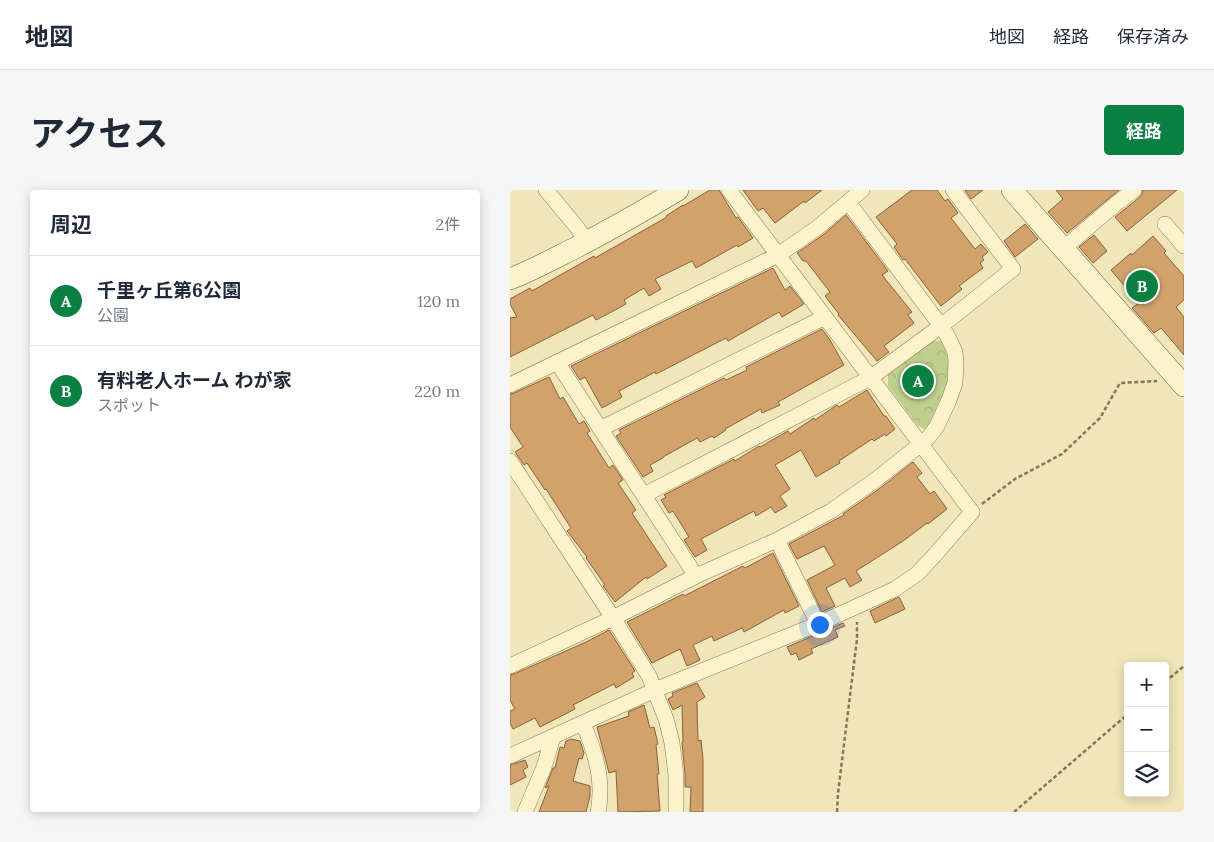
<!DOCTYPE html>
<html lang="ja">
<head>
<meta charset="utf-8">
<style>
  :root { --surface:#fff; --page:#f6f6f7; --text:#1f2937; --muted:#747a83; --line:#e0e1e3; --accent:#0b8043 }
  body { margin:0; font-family:Lora,"Noto Sans JP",serif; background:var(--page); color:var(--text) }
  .controls { position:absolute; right:15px; bottom:15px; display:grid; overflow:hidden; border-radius:5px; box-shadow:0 2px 12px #0003 }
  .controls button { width:45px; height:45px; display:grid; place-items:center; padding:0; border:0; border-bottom:1px solid var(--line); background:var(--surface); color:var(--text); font:25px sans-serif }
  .you { position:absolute; left:309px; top:434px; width:18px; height:18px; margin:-12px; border:4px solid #fff; border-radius:50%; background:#1a73e8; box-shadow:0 0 0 8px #1a73e833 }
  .badge { display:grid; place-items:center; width:32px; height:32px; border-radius:50%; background:var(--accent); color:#fff; font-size:16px; font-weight:700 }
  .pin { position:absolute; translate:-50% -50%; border:2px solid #fff; box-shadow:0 1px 5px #0006 }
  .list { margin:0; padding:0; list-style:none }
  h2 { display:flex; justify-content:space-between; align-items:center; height:65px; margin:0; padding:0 20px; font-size:21px }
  h2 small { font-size:16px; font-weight:400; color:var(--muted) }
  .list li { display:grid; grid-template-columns:32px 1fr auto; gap:15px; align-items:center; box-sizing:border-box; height:90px; padding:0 20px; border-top:1px solid var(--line) }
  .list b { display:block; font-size:19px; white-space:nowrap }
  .list p { margin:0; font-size:16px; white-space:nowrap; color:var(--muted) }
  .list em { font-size:16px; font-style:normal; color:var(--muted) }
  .icon { flex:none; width:28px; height:28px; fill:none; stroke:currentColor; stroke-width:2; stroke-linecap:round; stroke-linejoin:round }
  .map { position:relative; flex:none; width:674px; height:622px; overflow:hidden; border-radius:5px }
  header { display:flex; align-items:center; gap:30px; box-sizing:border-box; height:70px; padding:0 25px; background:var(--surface); border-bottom:1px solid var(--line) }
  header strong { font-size:24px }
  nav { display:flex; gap:28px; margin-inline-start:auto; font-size:18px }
  .intro { display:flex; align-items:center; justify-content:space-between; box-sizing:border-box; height:120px; padding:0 30px }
  h1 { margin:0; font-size:35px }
  .button { padding:12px 22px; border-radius:5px; background:var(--accent); color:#fff; font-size:18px; font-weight:700 }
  main { display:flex; gap:30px; padding:0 30px }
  aside { flex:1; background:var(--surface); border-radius:5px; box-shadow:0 2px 12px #0003 }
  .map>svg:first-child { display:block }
  .park { fill:url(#park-crowns) }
  .building { fill:#d2a26c; stroke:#886137 }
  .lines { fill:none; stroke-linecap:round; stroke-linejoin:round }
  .street-casing { stroke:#887553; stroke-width:16 }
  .secondary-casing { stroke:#695636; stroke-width:22 }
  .path { stroke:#887553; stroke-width:2.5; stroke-dasharray:4 2.5; stroke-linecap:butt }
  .street { stroke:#fbf3cc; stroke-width:15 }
  .secondary { stroke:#fbf3cc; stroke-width:21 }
</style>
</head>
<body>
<header>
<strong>地図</strong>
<nav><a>地図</a><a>経路</a><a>保存済み</a></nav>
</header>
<div class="intro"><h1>アクセス</h1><a class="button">経路</a></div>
<main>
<aside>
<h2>周辺<small>2件</small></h2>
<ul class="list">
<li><span class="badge">A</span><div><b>千里ヶ丘第6公園</b><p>公園</p></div><em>120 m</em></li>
<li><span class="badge">B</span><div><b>有料老人ホーム わが家</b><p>スポット</p></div><em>220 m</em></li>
</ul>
</aside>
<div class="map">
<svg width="674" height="622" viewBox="0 0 674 622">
  <defs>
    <pattern id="park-crowns" width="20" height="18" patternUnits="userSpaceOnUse" patternTransform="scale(1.25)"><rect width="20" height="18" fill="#bfcf8d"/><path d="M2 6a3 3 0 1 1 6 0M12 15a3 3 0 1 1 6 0" fill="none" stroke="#a5b279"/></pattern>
  </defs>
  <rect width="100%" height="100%" fill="#f1e6b9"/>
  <!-- park -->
  <path class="park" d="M423,151H433C436,161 440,171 439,182C438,202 427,222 417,240L408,236L378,196V185Z"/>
  <!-- building -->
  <path class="building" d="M200,0H209L226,28L228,27L243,48L228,57L227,55L186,78L182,71L145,89L151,99L139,106L134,98L114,110L116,114L105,120L86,130L83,125L0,167V128L7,127L0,114V109L20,98L22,101L84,66L85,68L157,27L156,26L173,15V16Z
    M233,0H312L295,13L294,11L265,33L253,18L248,21Z
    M402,0H427L435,11L438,9L448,23L441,28L465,59L471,54L478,62L472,67L474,70L470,73L473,78L449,96L452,99L431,116L395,69L393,70L384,57L387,54L366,27Z
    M455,0H473L461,9Z
    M546,0H609L557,43L538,22L553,9Z
    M633,0H667L617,41L605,27L630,7L632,4Z
    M336,25L378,81L372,85L402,122L398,125L404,133L374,156L379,162L367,171L328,125L329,124L315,106L320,102L296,71H293L287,63L313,45Z
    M515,34L528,49L505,67L494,51Z
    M584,45L597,61L583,73L569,57Z
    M643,46L656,61L654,63L674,86V110L666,117L674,127V165L651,138L644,143L622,118L629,113L601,80L621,63L622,65Z
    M263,78L275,100L280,96L294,114L272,127L269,122L218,151L216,148L146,184L145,182L109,201L112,207L92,218L75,187L70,190L61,176Z
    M312,139L320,150L334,175L268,212L270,215L252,223L251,219L215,239L216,240L204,248L202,246L190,252L187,248L153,267V268L140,275L143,281L133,287L106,246L111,243L109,240L214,188L216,190L237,180L236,177Z
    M39,187L50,209L53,207L69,234L74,231L80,241L77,243L99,278L103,275L113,290L108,293L126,320L122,323L157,376L137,389L136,387L105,412L93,396L95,395L76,368L77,367L57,341L61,338L36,299L35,300L17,273L14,275L5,262L13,257L0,237V204L4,203Z
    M357,200L374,226H376L385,239L376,246L375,244L364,251L362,249L329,271L330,273L306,287L291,260L265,275L280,299L270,306L277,316L265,323L261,317L246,326L244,321L191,349L197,360L185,367L174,350L179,347L163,321L159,323L151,310L156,307L154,305L224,269L225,271L249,256L250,257L278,241L280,244L304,228L305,230L324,217L327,215L329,217Z
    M403,272L412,283L407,287L420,304L424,301L437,319L418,334L417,333L393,351L346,381L352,390L340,397L335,388L316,398L325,416L312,422L297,390L325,375L314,356L287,369L279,354L334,325L333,324L369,299Z
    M263,363L289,416L275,423L274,420L234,442L232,438L204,451L202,446L183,455L190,470L177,476L170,459L142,473L117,432L173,404L174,406L233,376L235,378Z
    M389,407L395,419L365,433L360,421Z
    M333,433L335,436L325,440L328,447L301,459L303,463L289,470L286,463L281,465L277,457Z
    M99,440L125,481L122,483L124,487L106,498L104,494L63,515L65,519L30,537L25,528L3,539L0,533V521L5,519L0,510V485L4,484L76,452Z
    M187,493L195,507L187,512L188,551L191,550L193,569V622H180L181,597H175V584L172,552H173L172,515L163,520L158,509L163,506L162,503Z
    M134,515L140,538L144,537L148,554L146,555L149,584H147L150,621L108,622L106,581L99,583L87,537L119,526L118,522Z
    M61,549L70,551L74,563L72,569L69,568L63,591L80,596V606L76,622H29L39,596L35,598L43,578H45L50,557L54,558L56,551Z
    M15,570L18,577L13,580L16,587L0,595V575Z"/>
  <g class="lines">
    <defs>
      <path id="street" d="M36,0L66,36L77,52
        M655,34L674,56
        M554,58L607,13L624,0
        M47,172L186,386
        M0,195L268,65L307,38L352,0
        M90,239L315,127
        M0,271L103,428L139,486L156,529L162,553L166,585V622
        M134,305L360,188L431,136L503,79L443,0
        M267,350L308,434
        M0,476L103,428L186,386L267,350L321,321L364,291L411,254L418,248L427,236L439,210L445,193L446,171L445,162L437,145L431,136L338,12
        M73,534C85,560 94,593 88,622
        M0,566L145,500L308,434L385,399L407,384L423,367L462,322L219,0
        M15,622L34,577L43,547"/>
      <path id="secondary" d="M502,0L674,196
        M0,89C23,80 45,68 67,57C101,39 135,20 168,0"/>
    </defs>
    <!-- street casing -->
    <use href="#street" class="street-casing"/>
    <!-- secondary casing -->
    <use href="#secondary" class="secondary-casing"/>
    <!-- path -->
    <path class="path" d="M472,314L505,289L552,264L590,228L610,193L647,191
      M655,492L674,476
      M327,622L328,603L347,449V432
      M504,622L618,524"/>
    <!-- street -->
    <use href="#street" class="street"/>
    <!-- secondary -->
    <use href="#secondary" class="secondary"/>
  </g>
</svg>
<div class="controls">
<button>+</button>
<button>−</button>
<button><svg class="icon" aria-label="layers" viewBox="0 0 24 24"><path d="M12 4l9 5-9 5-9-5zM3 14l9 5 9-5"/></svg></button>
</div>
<div class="you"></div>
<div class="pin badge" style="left:408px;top:191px">A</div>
<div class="pin badge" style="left:632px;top:96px">B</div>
</div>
</main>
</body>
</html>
